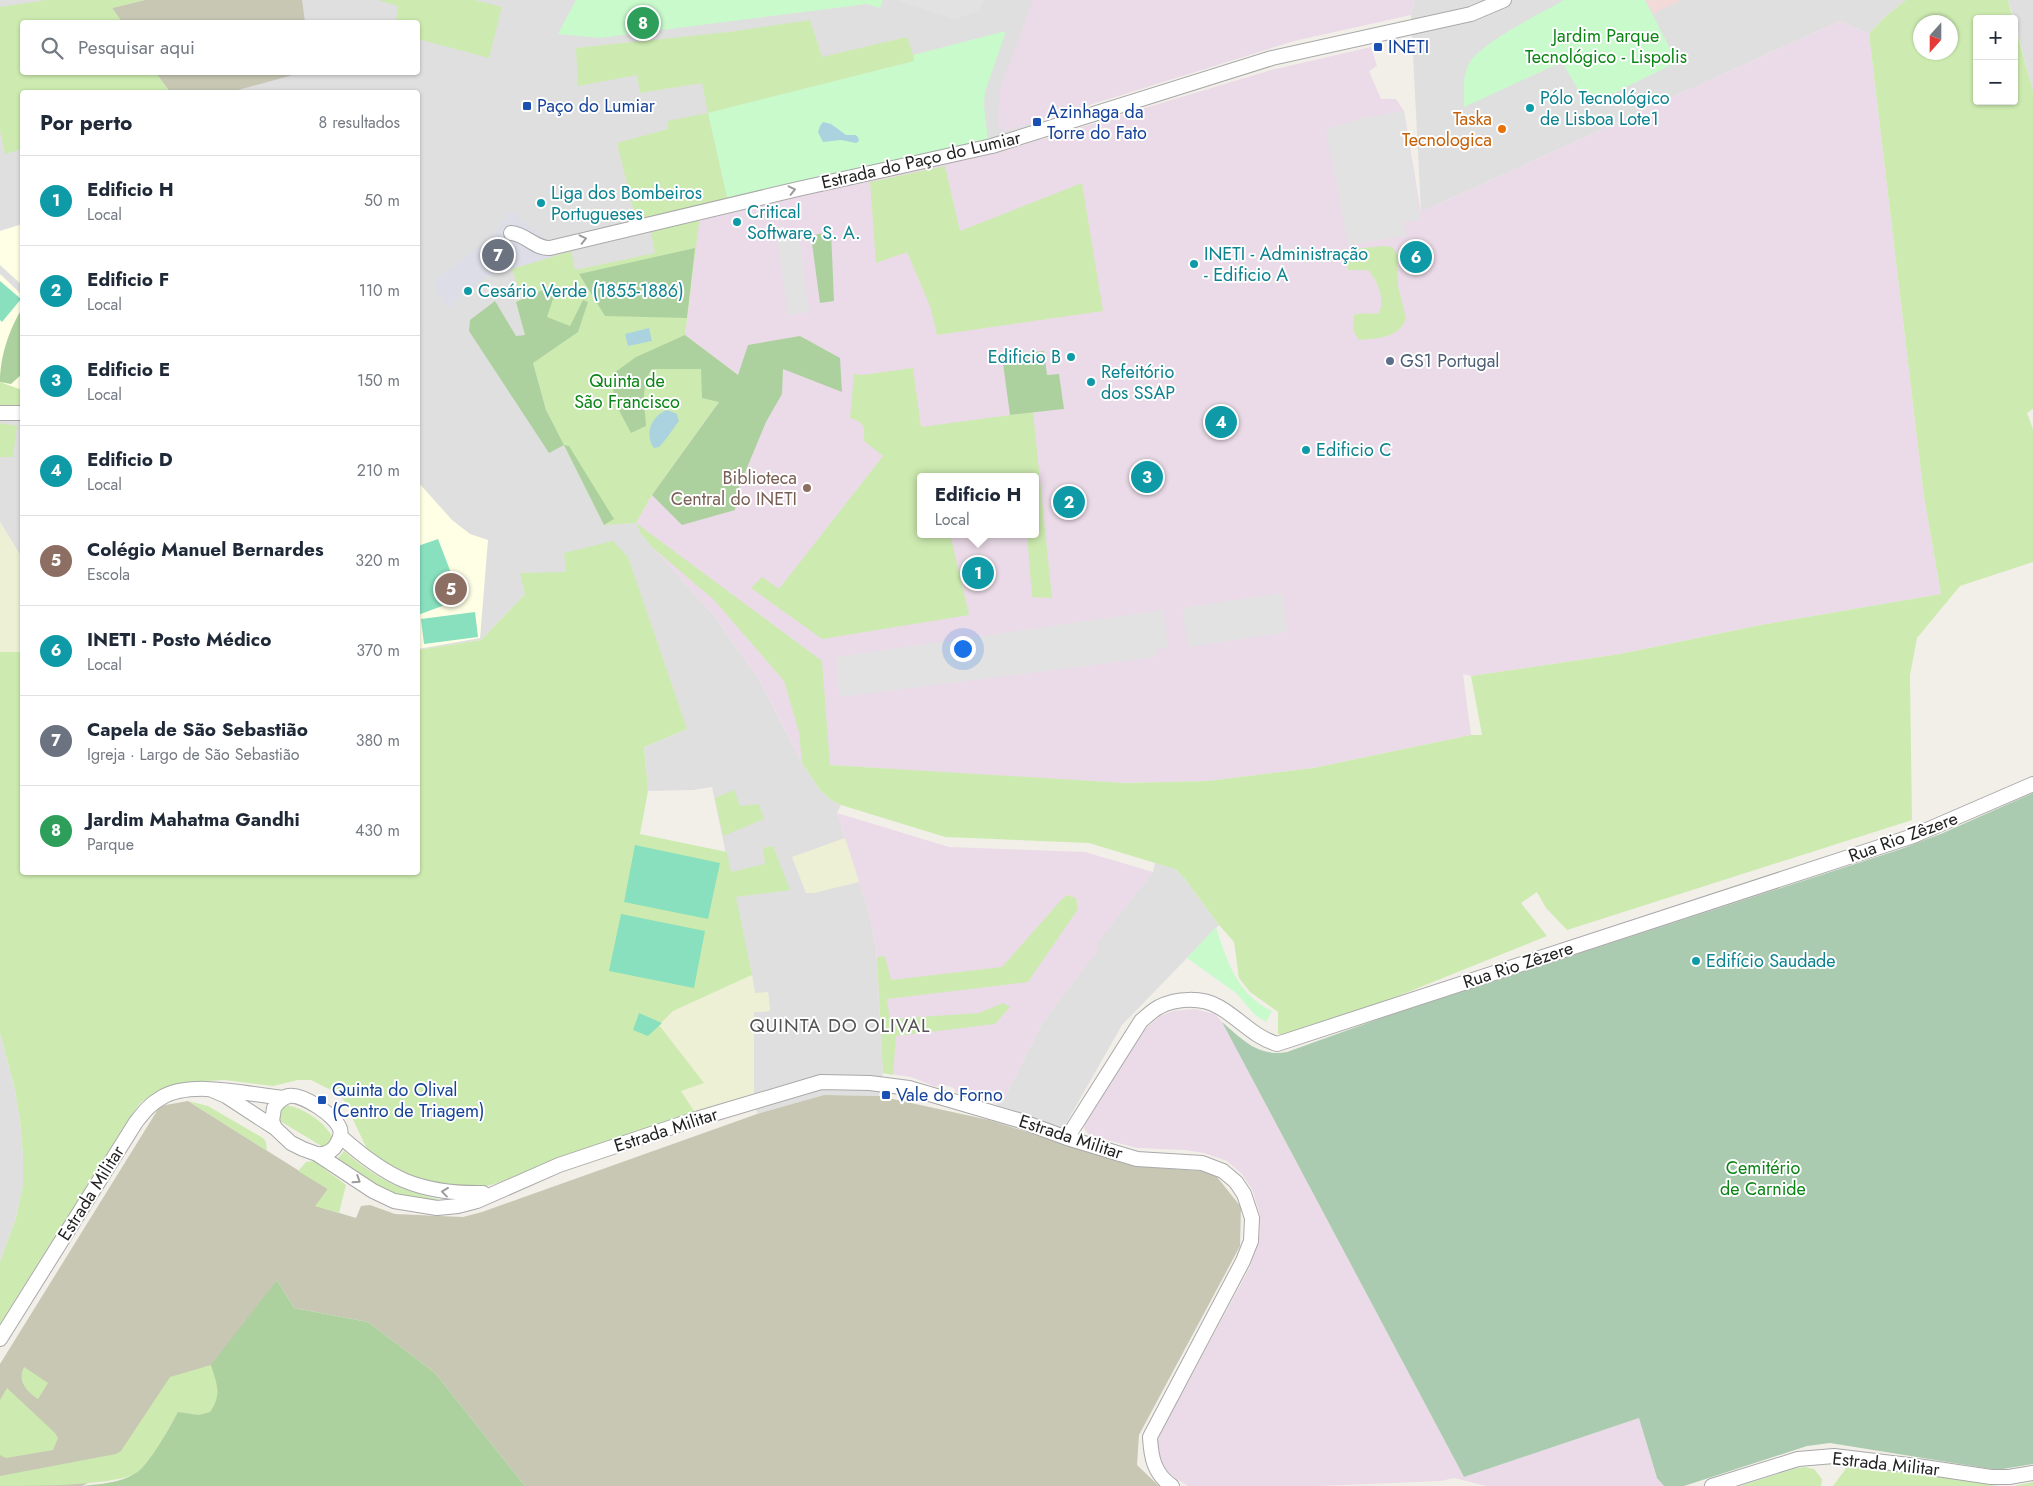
<!DOCTYPE html>
<html lang="pt">
<head>
<meta charset="utf-8">
<style>
  :root { --surface:#fff; --page:#f2f2f3; --text:#1f2937; --muted:#747a83; --line:#e0e1e3; --accent:#111827 }
  body { margin:0; font-family:Jost,sans-serif; background:var(--page); color:var(--text) }
  .controls { position:absolute; right:15px; top:15px; display:grid; overflow:hidden; border-radius:5px; box-shadow:0 1px 4px #0004 }
  .controls button { width:45px; height:45px; display:grid; place-items:center; padding:0; border:0; border-bottom:1px solid var(--line); background:var(--surface); color:var(--text); font:25px sans-serif }
  .compass { position:absolute; left:1913px; top:15px; width:45px; height:45px; border-radius:50%; background:var(--surface); box-shadow:0 1px 4px #0004; rotate:201deg }
  .you { position:absolute; left:962px; top:648px; width:18px; height:18px; margin:-12px; border:4px solid #fff; border-radius:50%; background:#1a73e8; box-shadow:0 0 0 8px #1a73e833 }
  .badge { display:grid; place-items:center; width:32px; height:32px; border-radius:50%; background:var(--accent); color:#fff; font-size:16px; font-weight:700 }
  .pin { position:absolute; translate:-50% -50%; border:2px solid #fff; box-shadow:0 1px 5px #0006 }
  .popup { position:absolute; left:917px; top:473px; width:122px; height:65px; box-sizing:border-box; display:grid; place-content:center; border-radius:5px; background:var(--surface); filter:drop-shadow(0 1px 4px #0005); font-size:16px; white-space:nowrap; color:var(--muted) }
  .popup b { font-size:19px; color:var(--text) }
  .popup::after { content:''; position:absolute; left:50%; top:100%; margin-left:-10px; border:10px solid transparent; border-top-color:var(--surface) }
  .list { margin:0; padding:0; list-style:none }
  h2 { display:flex; justify-content:space-between; align-items:center; height:65px; margin:0; padding:0 20px; font-size:21px }
  h2 small { font-size:16px; font-weight:400; color:var(--muted) }
  .list li { display:grid; grid-template-columns:32px 1fr auto; gap:15px; align-items:center; box-sizing:border-box; height:90px; padding:0 20px; border-top:1px solid var(--line) }
  .list b { display:block; font-size:19px; white-space:nowrap }
  .list p { margin:0; font-size:16px; white-space:nowrap; color:var(--muted) }
  .list em { font-size:16px; font-style:normal; color:var(--muted) }
  .icon { flex:none; width:28px; height:28px; fill:none; stroke:currentColor; stroke-width:2; stroke-linecap:round; stroke-linejoin:round }
  .map { position:relative; flex:none; width:2033px; height:1486px; overflow:hidden }
  .search { position:absolute; background:var(--surface); box-shadow:0 1px 4px #0004; left:20px; top:20px; width:400px; height:55px; display:flex; align-items:center; gap:12px; box-sizing:border-box; padding:0 18px; border-radius:5px; color:var(--muted); font-size:19px }
  .panel { position:absolute; background:var(--surface); box-shadow:0 1px 4px #0004; left:20px; top:90px; width:400px; height:785px; border-radius:5px }
  .map>svg:first-child { display:block }
  .residential { fill:#e0dfdf; fill-rule:evenodd }
  .commercial { fill:#f2dad9 }
  .industrial { fill:#ebdbe8; fill-rule:evenodd }
  .education { fill:#ffffe5 }
  .construction { fill:#c7c7b4 }
  .farmland { fill:#eef0d5 }
  .grass { fill:#cdebb0; fill-rule:evenodd }
  .forest { fill:#add19e }
  .cemetery { fill:#aacbaf }
  .park { fill:#c8facc }
  .pitch { fill:#88e0be }
  .parking { fill:#e2e2e2 }
  .plaza { fill:#dddde8 }
  .water { fill:#aad3df }
  .lines { fill:none; stroke-linecap:round; stroke-linejoin:round }
  .minor-casing { stroke:#a9a9a9; stroke-width:16 }
  .minor { stroke:#fff; stroke-width:14 }
  .oneway { stroke:#9c9c9c }
  .transit-dot { fill:#1a4fb4; stroke:#fff; stroke-width:2 }
  .culture-dot { fill:#0f9aa8; stroke:#fff; stroke-width:2 }
  .food-dot { fill:#e8710a; stroke:#fff; stroke-width:2 }
  .service-dot { fill:#5c6f8a; stroke:#fff; stroke-width:2 }
  .education-dot { fill:#8d6e63; stroke:#fff; stroke-width:2 }
  .labels { text-anchor:middle; stroke-width:4; stroke-linejoin:round; paint-order:stroke }
  .park-label { font-size:18px; fill:#0c8416; stroke:#fff }
  .transit-label { font-size:18px; fill:#164399; stroke:#fff; text-anchor:start }
  .culture-label { font-size:18px; fill:#0d838f; stroke:#fff; text-anchor:start }
  .food-label { font-size:18px; fill:#c56008; stroke:#fff; text-anchor:end }
  .street-label { font-size:18px; fill:#222; stroke:#fff }
  .service-label { font-size:18px; fill:#4e5e75; stroke:#fff; text-anchor:start }
  .education-label { font-size:18px; fill:#785e54; stroke:#fff; text-anchor:end }
  .neighbourhood-label { font-size:19px; letter-spacing:1px; fill:#555; stroke:#fff }
</style>
</head>
<body>
<div class="map">
<svg width="2033" height="1486" viewBox="0 0 2033 1486">
  <rect width="100%" height="100%" fill="#f2efe9"/>
  <!-- residential -->
  <path class="residential" d="M0,0H1055L1034,202L516,302L546,410L616,524L636,523L641,534L716,618L760,681L802,763L820,790L831,800L841,805L837,813L869,912L876,946L883,1073L879,1096L824,1095L757,1114L754,1095V1012L770,1011L768,993H755L712,787L693,790L648,791L644,747L687,729L566,572L525,594L481,640L418,650V92H22V558L0,522ZM22,22H418V72H22Z
    M1414,0H1906L1886,16L1869,34L1840,21L1421,212L1411,15Z
    M2008,0H2033V92L2014,19Z
    M1155,862L1175,869L1185,879L1219,925L1122,1025L1056,1141L989,1120L997,1104L1002,1103L1042,1023L1098,949L1094,946L1153,872Z
    M0,1033L14,1085L20,1120L23,1156V1185L16,1218L0,1262Z"/>
  <!-- commercial -->
  <path class="commercial" d="M1645,0H1682L1652,14Z"/>
  <!-- industrial -->
  <path class="industrial" d="M1033,0H1414L1411,15L1294,41L1006,131L1000,128L998,123L1000,90Z
    M1840,21L1869,34L1924,497L1941,594L1761,625L1620,654L1471,676L1463,674L1471,735L1313,768L1208,781L1125,783L964,774L802,763L760,681L716,618L641,534L636,523L652,495L738,375L685,335L700,215L1025,144L1271,70L1371,47L1377,66L1369,71L1381,99H1396L1404,111L1421,212ZM920,477H1036V534H920Z
    M837,813L949,847L1085,852L1153,872L1095,946L1099,949L1042,1023L1002,1103L997,1104L955,1092L954,1088L940,1084L936,1087L911,1077L883,1073L876,946L869,912Z
    M1195,1009L1215,1014L1222,1022L1464,1477L1639,1418L1657,1478L1664,1486H1486L1454,1478L1441,1481L1319,1486H1188L1169,1474L1159,1459L1157,1444L1161,1432L1249,1269L1259,1242L1260,1215L1252,1189L1242,1174L1227,1161L1204,1153L1185,1150L1137,1148L1089,1135L1084,1128L1086,1121L1142,1032L1160,1016L1173,1011Z"/>
  <!-- education -->
  <path class="education" d="M22,224V285L0,265V231Z
    M0,274L22,295V406L0,405Z
    M418,482L452,520L470,534L488,540L480,638L418,649Z"/>
  <!-- construction -->
  <path class="construction" d="M145,0H302L305,22H122L112,8Z
    M156,73H300L231,92H170Z
    M824,1095L879,1096L989,1120L1134,1166L1213,1172L1241,1207L1240,1246L1139,1435L1137,1465L1159,1486H525L435,1373L368,1322L294,1308L277,1280L198,1415L178,1412L157,1448L82,1486H0V1364L160,1106L188,1101L328,1189L316,1206L356,1218L361,1206L370,1205L395,1214L463,1217L482,1212L757,1114Z"/>
  <!-- farmland -->
  <path class="farmland" d="M0,522L22,558V652H0Z
    M845,838L859,882L814,893H806L792,857Z
    M752,975L755,993L768,992L770,1011L754,1012V1095L696,1114L680,1091L703,1083L659,1025L673,1011Z"/>
  <!-- grass -->
  <path class="grass" d="M47,0H145L112,8L122,22H22V72L156,73L170,92H22V149L5,154L0,131V7Z
    M378,0H474L502,7L489,58L418,39V22H396L398,6Z
    M1906,0H2008L2013,19H1977V101H2014V22L2033,91V409L2027,413L2033,429V562L1960,586L1917,638L1910,675L1912,820L1567,930L1546,908L1537,892L1521,903L1547,936L1361,1011L1290,1035L1278,1034V1012L1250,992L1239,978L1234,942L1219,925L1185,879L1175,869L1089,843L945,837L841,805L831,800L820,790L802,763L799,732L784,681L714,600L652,547L641,534L636,523L604,525L546,410L516,302L522,299L512,269L571,251L575,270L655,253L651,232L700,215L685,335L738,375L652,495L636,523L822,661L830,765L1125,783L1208,781L1313,768L1471,735H1482L1471,676L1620,654L1761,625L1941,594L1924,497L1869,34L1886,16ZM1920,22H1950V52H1920Z
    M810,20L822,57L907,37L915,61L708,113L728,201L636,220L617,143L668,129V121L708,113L702,83L640,93L637,75L578,86L576,48L729,32Z
    M945,166L960,231L1082,183L1103,311L937,335L930,306L907,252L876,263L870,182Z
    M1383,246L1392,247L1397,254L1398,286L1406,319C1397,339 1379,338 1359,340L1353,331L1354,315C1362,312 1370,315 1379,313C1385,299 1378,281 1368,270H1348L1345,250Z
    M913,368L921,427L1033,412L1052,598L1032,597L1027,534H1036V477H958L948,474L937,475V477H920V534H950L969,615L822,639L751,588L762,577L779,589L883,456L863,440C867,427 862,421 850,418L854,374L862,375Z
    M0,382L22,390V406L13,407L0,405Z
    M0,423L17,426L13,457H0Z
    M613,541L628,557L630,563L687,729L644,747L648,791L640,834L727,852L731,872L765,864L763,848L773,846L790,890L736,897L752,975L673,1011L659,1025L704,1083L681,1091L696,1114L494,1184L479,1188L444,1187L407,1178L368,1151L344,1101L339,1094L311,1080H298L273,1086L225,1080L187,1082L168,1086L141,1102L128,1120L0,1324V1262L16,1218L23,1185V1156L20,1120L14,1085L0,1033V652H22V872H418V650L481,640L525,594L520,573L566,572L564,553Z
    M734,790L740,806L759,804L764,819L723,836L715,798Z
    M1068,895L1076,898L1078,909L1028,982L887,999L890,1019L979,1013L1003,1003L1010,1007L995,1024L896,1036L893,1075L883,1073L877,957L885,956L891,980L1002,967L1062,899Z
    M188,1101L208,1106L263,1138L266,1142L267,1151Z
    M285,1105C304,1108 322,1120 332,1136L328,1145L323,1147L280,1121V1112Z
    M344,1151C376,1178 398,1190 438,1199V1202C423,1200 409,1199 395,1193C374,1185 355,1171 336,1160Z
    M314,1161L346,1185L339,1213L315,1206L328,1189L298,1171L306,1162Z
    M211,1365L217,1382V1402L210,1412L198,1415L178,1412C168,1429 153,1460 137,1473C113,1486 31,1486 0,1486V1476L116,1454L121,1451L170,1377Z
    M24,1367L48,1383L38,1399C26,1391 17,1381 24,1367Z
    M7,1388L55,1433L58,1438L53,1450L6,1458L0,1455V1400Z
    M1855,1466H1870L1998,1486H2014L2033,1482V1486H1833L1847,1467Z
    M1805,1467L1814,1469L1822,1479L1821,1486H1740L1797,1468Z"/>
  <!-- forest -->
  <path class="forest" d="M831,231L834,301L820,303L811,236Z
    M695,248L687,318L605,316L579,274Z
    M547,288L555,293L547,317L570,326L583,300L588,302L578,332L533,363L546,410L564,445L569,446L614,519L604,525L564,445L549,453L469,331L470,320L495,301L516,336L525,335L516,302Z
    M22,309V374L11,384L0,382C0,357 9,329 22,309Z
    M685,335L738,375L748,345L800,336L840,358L842,392L783,369L782,394L766,422L737,492L735,510L682,525L652,495L719,402L702,398L701,369H652C640,385 645,407 646,426L631,433L613,399L614,373L636,357Z
    M1044,351L1047,375L1059,374L1064,409L1010,415L1002,356Z
    M277,1280L294,1308L368,1322L435,1373L525,1486H82C99,1484 121,1483 136,1473C149,1465 170,1427 178,1412L198,1415L210,1412C222,1395 217,1384 211,1365Z"/>
  <!-- cemetery -->
  <path class="cemetery" d="M2033,793V1464L1997,1470L1830,1443L1807,1446L1684,1486H1664L1657,1478L1639,1418L1464,1477L1222,1022C1243,1040 1258,1057 1287,1052L1387,1016L1901,849L1943,833Z"/>
  <!-- park -->
  <path class="park" d="M576,0H883L880,8L867,4L599,38L558,34Z
    M1564,0H1645L1677,62L1588,106L1562,62L1464,107C1464,93 1462,75 1470,62C1484,41 1540,14 1564,0Z
    M1006,31L985,92L984,106L988,141L728,201L708,113L914,61L913,55Z
    M1216,927C1227,962 1237,994 1272,1011L1266,1022L1255,1015L1236,993L1187,958Z"/>
  <!-- pitch -->
  <path class="pitch" d="M0,281L21,299L2,322L0,320Z
    M438,539L461,599L418,615V546Z
    M475,612L478,637L424,644L421,619Z
    M635,845L720,863L708,919L624,902Z
    M621,914L705,931L694,988L609,971Z
    M639,1013L662,1023L648,1036L633,1030Z"/>
  <!-- parking -->
  <path class="parking" d="M897,0H984L980,11L954,19Z
    M1404,111L1420,220L1404,222L1406,236L1348,245L1326,129L1362,118Z
    M799,234L809,312L788,315L777,237Z
    M1282,593L1288,632L1189,647L1182,608Z
    M1163,610L1168,648L1157,649L1156,657L840,697L835,657Z"/>
  <!-- plaza -->
  <path class="plaza" d="M511,211L550,243L555,256L485,277L449,307L445,305L437,291L436,280L491,238Z"/>
  <!-- water -->
  <path class="water" d="M823,122L831,124L846,135H855L858,137L859,141L856,143L841,140L823,142L818,132L820,126Z
    M649,328L652,341L628,346L625,334Z
    M667,410L677,414L679,421C672,430 667,439 659,447L654,448C644,435 651,416 667,410Z"/>
  <g class="lines">
    <defs>
      <path id="minor" d="M511,233C526,234 535,249 550,248L798,189L992,146L1272,58L1471,14L1504,0
        M0,413H19
        M212,1090L226,1096L275,1128L291,1143L303,1149L317,1154L373,1191L394,1201L437,1208L458,1206L477,1201L559,1165L693,1120L821,1082L870,1083L909,1088L1018,1120L1067,1138L1137,1159L1202,1163L1223,1171L1236,1182L1244,1194L1252,1218L1251,1241L1243,1261L1150,1437C1151,1457 1154,1474 1172,1486
        M275,1128L272,1121L274,1108C277,1103 283,1097 289,1096C303,1094 336,1116 340,1129C342,1135 338,1143 334,1148C329,1153 324,1155 317,1154
        M340,1136C387,1178 418,1194 483,1193
        M1067,1138L1141,1021C1147,1016 1153,1010 1159,1007C1176,998 1202,997 1219,1007C1240,1019 1252,1036 1277,1044L1913,836L2033,784
        M0,1339L136,1122C144,1112 150,1104 161,1098C191,1079 250,1095 284,1098
        M1712,1486L1798,1459L1834,1456L1917,1466L1991,1477H2009L2033,1473"/>
    </defs>
    <!-- minor casing -->
    <use href="#minor" class="minor-casing"/>
    <!-- minor -->
    <use href="#minor" class="minor"/>
  </g>
  <!-- one-way arrows -->
  <defs><path id="oneway-chevron" d="M-2-3.5L2.5 0L-2 3.5" fill="none" stroke-width="1.6" stroke-linecap="round" stroke-linejoin="round" transform="scale(1.25)"/></defs>
  <g class="oneway">
    <use href="#oneway-chevron" transform="translate(792 190) rotate(-13)"/>
    <use href="#oneway-chevron" transform="translate(583 239) rotate(-13)"/>
    <use href="#oneway-chevron" transform="translate(357 1180) rotate(33)"/>
    <use href="#oneway-chevron" transform="translate(445 1192) rotate(-173)"/>
  </g>
  <!-- markers -->
  <g class="transit-dot">
    <rect x="1373" y="42" width="10" height="10" rx="2.5"/>
    <rect x="522" y="101" width="10" height="10" rx="2.5"/>
    <rect x="1032" y="117" width="10" height="10" rx="2.5"/>
    <rect x="881" y="1090" width="10" height="10" rx="2.5"/>
    <rect x="317" y="1095" width="10" height="10" rx="2.5"/>
  </g>
  <g class="culture-dot">
    <circle cx="1530" cy="108" r="5"/>
    <circle cx="541" cy="203" r="5"/>
    <circle cx="737" cy="222" r="5"/>
    <circle cx="1194" cy="264" r="5"/>
    <circle cx="468" cy="291" r="5"/>
    <circle cx="1071" cy="357" r="5"/>
    <circle cx="1091" cy="382" r="5"/>
    <circle cx="1306" cy="450" r="5"/>
    <circle cx="1696" cy="961" r="5"/>
  </g>
  <circle class="food-dot" cx="1502" cy="129" r="5"/>
  <circle class="service-dot" cx="1390" cy="361" r="5"/>
  <circle class="education-dot" cx="807" cy="488" r="5"/>
  <g class="labels">
    <!-- park labels -->
    <g class="park-label">
      <text x="1606" y="42">Jardim Parque<tspan x="1606" dy="21">Tecnológico - Lispolis</tspan></text>
      <text x="627" y="387">Quinta de<tspan x="627" dy="21">São Francisco</tspan></text>
      <text x="1763" y="1174">Cemitério<tspan x="1763" dy="21">de Carnide</tspan></text>
    </g>
    <!-- transit labels -->
    <g class="transit-label">
      <text x="1388" y="53">INETI</text>
      <text x="537" y="112">Paço do Lumiar</text>
      <text x="1047" y="118">Azinhaga da<tspan x="1047" dy="21">Torre do Fato</tspan></text>
      <text x="332" y="1096">Quinta do Olival<tspan x="332" dy="21">(Centro de Triagem)</tspan></text>
      <text x="896" y="1101">Vale do Forno</text>
    </g>
    <!-- culture labels -->
    <g class="culture-label">
      <text x="1540" y="104">Pólo Tecnológico<tspan x="1540" dy="21">de Lisboa Lote1</tspan></text>
      <text x="551" y="199">Liga dos Bombeiros<tspan x="551" dy="21">Portugueses</tspan></text>
      <text x="747" y="218">Critical<tspan x="747" dy="21">Software, S. A.</tspan></text>
      <text x="1204" y="260">INETI - Administração<tspan x="1204" dy="21">- Edificio A</tspan></text>
      <text x="478" y="297">Cesário Verde (1855-1886)</text>
      <text x="1061" y="363" text-anchor="end">Edificio B</text>
      <text x="1101" y="378">Refeitório<tspan x="1101" dy="21">dos SSAP</tspan></text>
      <text x="1316" y="456">Edificio C</text>
      <text x="1706" y="967">Edifício Saudade</text>
    </g>
    <!-- food labels -->
    <g class="food-label">
      <text x="1492" y="125">Taska<tspan x="1492" dy="21">Tecnologica</tspan></text>
    </g>
    <!-- street labels -->
    <g class="street-label">
      <text transform="translate(921 160) rotate(-13)" y="6">Estrada do Paço do Lumiar</text>
      <text transform="translate(1903 837) rotate(-20)" y="6">Rua Rio Zêzere</text>
      <text transform="translate(1518 965) rotate(-18)" y="6">Rua Rio Zêzere</text>
      <text transform="translate(666 1130) rotate(-18)" y="6">Estrada Militar</text>
      <text transform="translate(1071 1137) rotate(18)" y="6">Estrada Militar</text>
      <text transform="translate(91 1193) rotate(-58)" y="6">Estrada Militar</text>
      <text transform="translate(1886 1464) rotate(6)" y="6">Estrada Militar</text>
    </g>
    <!-- service labels -->
    <g class="service-label">
      <text x="1400" y="367">GS1 Portugal</text>
    </g>
    <!-- education labels -->
    <g class="education-label">
      <text x="797" y="484">Biblioteca<tspan x="797" dy="21">Central do INETI</tspan></text>
    </g>
    <!-- neighbourhood labels -->
    <g class="neighbourhood-label">
      <text x="840" y="1032">QUINTA DO OLIVAL</text>
    </g>
  </g>
</svg>
<div class="controls">
<button>+</button>
<button>−</button>
</div>
<svg class="compass" viewBox="-18 -18 36 36"><path d="M0-13l5 13h-10z" fill="#e53935"/><path d="M0 13l5-13h-10z" fill="#747a83"/></svg>
<div class="you"></div>
<div class="pin badge" style="left:978px;top:573px;background:#0f9aa8">1</div>
<div class="popup"><b>Edificio H</b>Local</div>
<div class="pin badge" style="left:1069px;top:502px;background:#0f9aa8">2</div>
<div class="pin badge" style="left:1147px;top:477px;background:#0f9aa8">3</div>
<div class="pin badge" style="left:1221px;top:422px;background:#0f9aa8">4</div>
<div class="pin badge" style="left:451px;top:589px;background:#8d6e63">5</div>
<div class="pin badge" style="left:1416px;top:257px;background:#0f9aa8">6</div>
<div class="pin badge" style="left:498px;top:255px;background:#6b7280">7</div>
<div class="pin badge" style="left:643px;top:23px;background:#2e9e5b">8</div>
<div class="search"><svg class="icon" aria-label="search" viewBox="0 0 24 24"><circle cx="10" cy="10" r="6"/><path d="M15 15l6 6"/></svg>Pesquisar aqui</div>
<section class="panel">
<h2>Por perto<small>8 resultados</small></h2>
<ul class="list">
<li><span class="badge" style="background:#0f9aa8">1</span><div><b>Edificio H</b><p>Local</p></div><em>50 m</em></li>
<li><span class="badge" style="background:#0f9aa8">2</span><div><b>Edificio F</b><p>Local</p></div><em>110 m</em></li>
<li><span class="badge" style="background:#0f9aa8">3</span><div><b>Edificio E</b><p>Local</p></div><em>150 m</em></li>
<li><span class="badge" style="background:#0f9aa8">4</span><div><b>Edificio D</b><p>Local</p></div><em>210 m</em></li>
<li><span class="badge" style="background:#8d6e63">5</span><div><b>Colégio Manuel Bernardes</b><p>Escola</p></div><em>320 m</em></li>
<li><span class="badge" style="background:#0f9aa8">6</span><div><b>INETI - Posto Médico</b><p>Local</p></div><em>370 m</em></li>
<li><span class="badge" style="background:#6b7280">7</span><div><b>Capela de São Sebastião</b><p>Igreja · Largo de São Sebastião</p></div><em>380 m</em></li>
<li><span class="badge" style="background:#2e9e5b">8</span><div><b>Jardim Mahatma Gandhi</b><p>Parque</p></div><em>430 m</em></li>
</ul>
</section>
</div>
</body>
</html>
